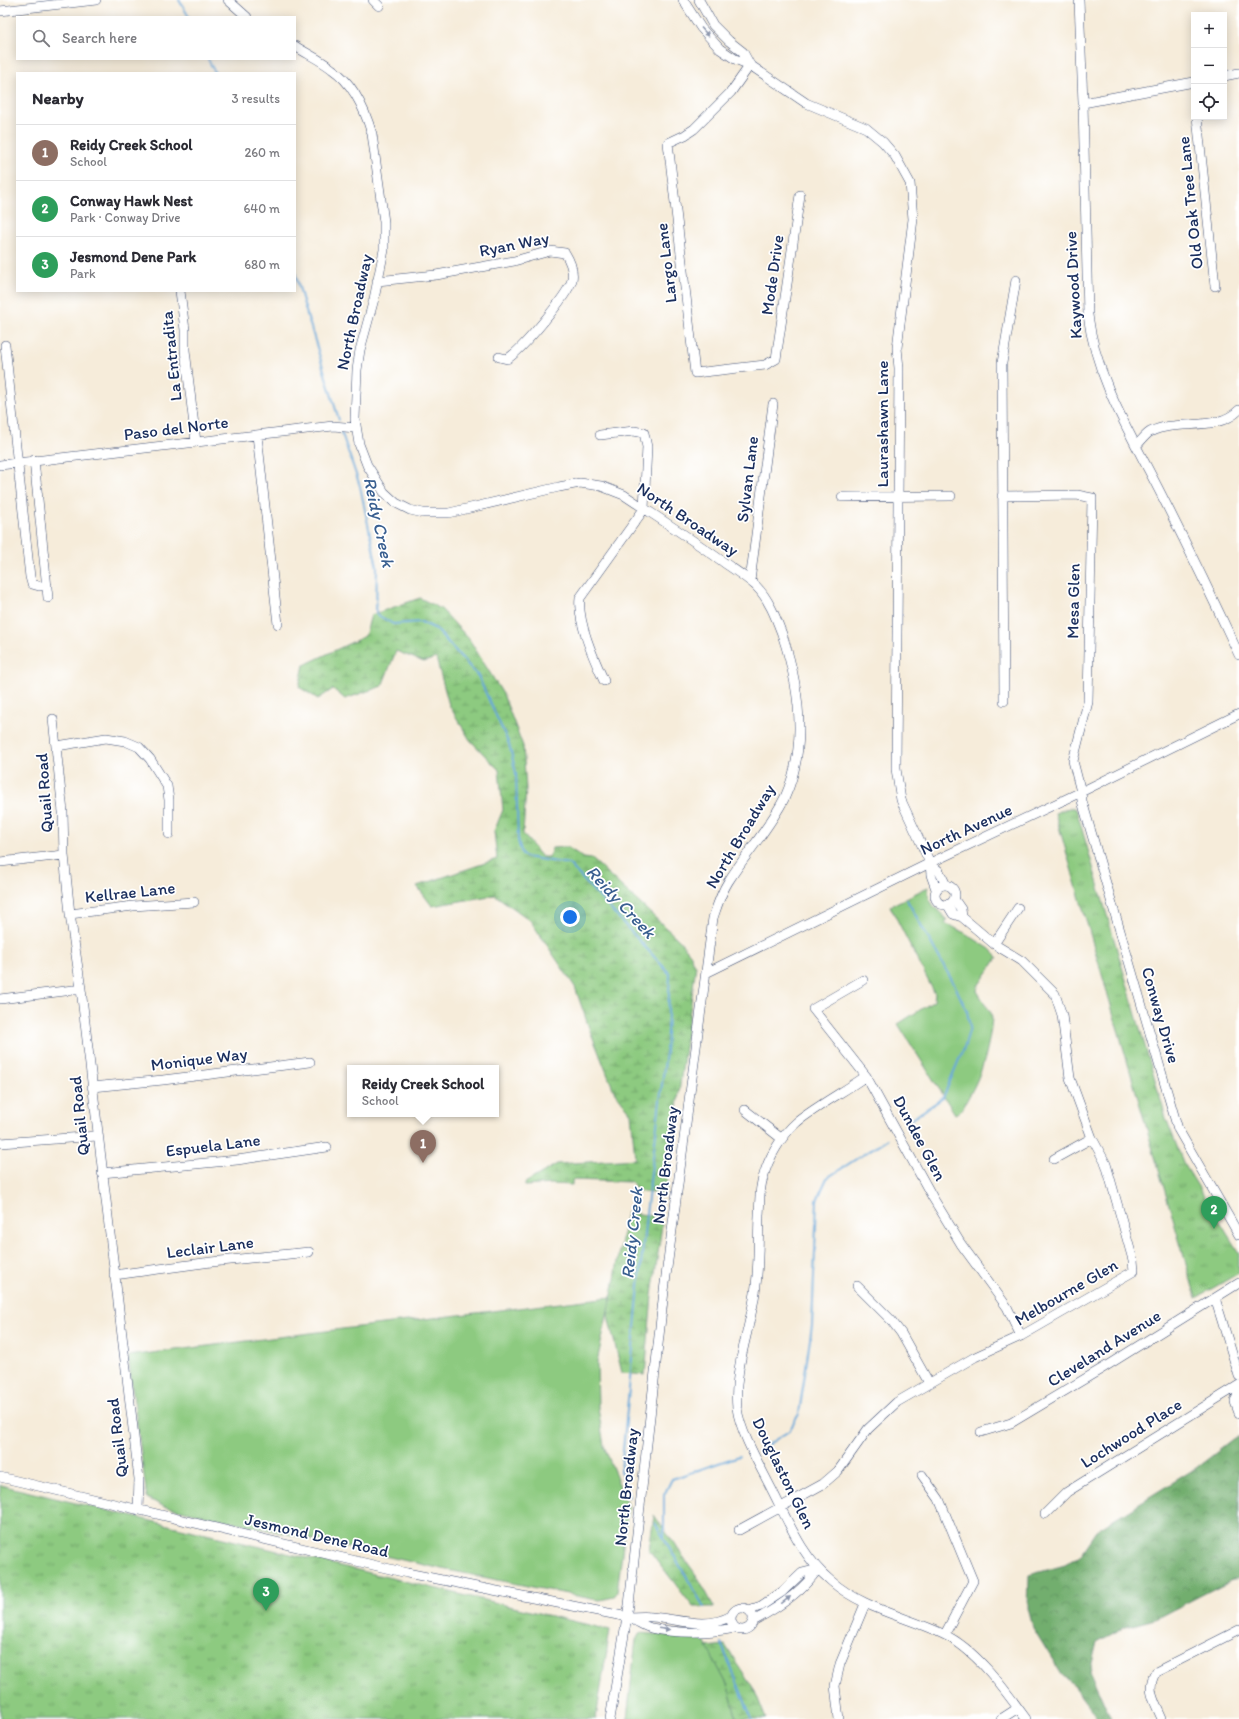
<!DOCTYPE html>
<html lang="en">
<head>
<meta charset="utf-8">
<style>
  :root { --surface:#fff; --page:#f7f7f7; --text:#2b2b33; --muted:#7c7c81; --line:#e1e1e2; --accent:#c8321e }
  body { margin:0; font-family:Itim,sans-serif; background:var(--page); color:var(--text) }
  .controls { position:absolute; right:12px; top:12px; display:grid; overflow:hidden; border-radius:0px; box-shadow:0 2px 10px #0003 }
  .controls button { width:36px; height:36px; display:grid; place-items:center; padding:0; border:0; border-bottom:1px solid var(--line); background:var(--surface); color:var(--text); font:20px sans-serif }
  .you { position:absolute; left:570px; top:917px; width:14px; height:14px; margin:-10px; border:3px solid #fff; border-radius:50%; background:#1a73e8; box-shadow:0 0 0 6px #1a73e833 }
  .badge { display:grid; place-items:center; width:26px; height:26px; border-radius:50%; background:var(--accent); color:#fff; font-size:13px; font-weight:700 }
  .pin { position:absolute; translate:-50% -33px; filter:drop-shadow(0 1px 2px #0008) }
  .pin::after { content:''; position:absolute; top:21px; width:14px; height:12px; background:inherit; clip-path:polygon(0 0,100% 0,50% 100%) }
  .popup { position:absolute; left:347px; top:1065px; width:152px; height:52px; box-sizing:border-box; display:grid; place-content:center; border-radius:0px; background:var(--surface); filter:drop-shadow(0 1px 3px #0005); font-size:13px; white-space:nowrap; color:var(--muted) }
  .popup b { font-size:15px; color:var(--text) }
  .popup::after { content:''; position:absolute; left:50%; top:100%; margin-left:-8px; border:8px solid transparent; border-top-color:var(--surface) }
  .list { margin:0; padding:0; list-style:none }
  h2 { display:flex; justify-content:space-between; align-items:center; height:52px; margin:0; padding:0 16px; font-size:17px }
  h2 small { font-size:13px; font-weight:400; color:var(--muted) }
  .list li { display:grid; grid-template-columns:26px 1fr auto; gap:12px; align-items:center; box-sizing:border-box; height:56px; padding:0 16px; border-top:1px solid var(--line) }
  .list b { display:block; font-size:15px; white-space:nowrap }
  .list p { margin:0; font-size:13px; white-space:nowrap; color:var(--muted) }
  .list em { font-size:13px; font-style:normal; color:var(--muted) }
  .icon { flex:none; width:22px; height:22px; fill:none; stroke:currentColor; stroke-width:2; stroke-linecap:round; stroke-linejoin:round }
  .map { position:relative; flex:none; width:1239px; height:1719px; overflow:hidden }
  .search { position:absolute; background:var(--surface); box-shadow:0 2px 10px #0003; left:16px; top:16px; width:280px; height:44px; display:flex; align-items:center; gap:10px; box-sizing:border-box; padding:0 14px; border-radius:0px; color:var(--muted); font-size:15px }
  .panel { position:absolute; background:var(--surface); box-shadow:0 2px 10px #0003; left:16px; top:72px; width:280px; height:220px; border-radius:0px }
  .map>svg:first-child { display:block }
  .grass { fill:#8dca80; stroke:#547c6f }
  .forest { fill:url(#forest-crowns); stroke:#466e66 }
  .wetland { fill:url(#wetland-marsh); stroke:#547c6f }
  .park { fill:url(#park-tufts); stroke:#547c6f }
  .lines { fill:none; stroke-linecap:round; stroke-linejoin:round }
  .stream { stroke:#67a8da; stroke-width:2 }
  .minor-casing { stroke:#3c4b71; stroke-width:10 }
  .minor { stroke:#fff; stroke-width:9 }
  .oneway { fill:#8d97ae }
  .labels { text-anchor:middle; stroke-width:3.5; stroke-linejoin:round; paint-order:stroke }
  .street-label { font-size:17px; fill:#1b2f5e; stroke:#fff }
  .water-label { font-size:18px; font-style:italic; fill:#395f90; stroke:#fff }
</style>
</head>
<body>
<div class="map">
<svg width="1239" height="1719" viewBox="0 0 1239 1719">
  <defs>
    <pattern id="forest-crowns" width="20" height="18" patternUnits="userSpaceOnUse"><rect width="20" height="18" fill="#72ae6e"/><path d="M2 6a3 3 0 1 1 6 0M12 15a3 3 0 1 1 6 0" fill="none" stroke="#5d8e5e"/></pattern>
    <pattern id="wetland-marsh" width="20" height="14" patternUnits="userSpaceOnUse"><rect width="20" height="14" fill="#8dca80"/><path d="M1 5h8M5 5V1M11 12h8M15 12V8" fill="none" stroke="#72a46c"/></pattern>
    <pattern id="park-tufts" width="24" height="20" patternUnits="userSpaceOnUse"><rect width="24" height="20" fill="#8dca80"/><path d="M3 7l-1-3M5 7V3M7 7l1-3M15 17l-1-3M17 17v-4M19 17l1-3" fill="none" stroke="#72a46c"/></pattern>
  </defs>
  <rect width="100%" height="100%" fill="#fff"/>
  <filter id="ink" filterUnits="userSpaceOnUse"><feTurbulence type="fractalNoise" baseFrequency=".025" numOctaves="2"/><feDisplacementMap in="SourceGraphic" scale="8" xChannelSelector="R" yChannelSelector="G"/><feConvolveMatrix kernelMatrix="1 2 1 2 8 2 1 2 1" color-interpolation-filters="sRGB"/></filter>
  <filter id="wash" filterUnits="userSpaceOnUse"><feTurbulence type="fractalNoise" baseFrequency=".012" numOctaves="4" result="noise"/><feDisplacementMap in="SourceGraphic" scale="16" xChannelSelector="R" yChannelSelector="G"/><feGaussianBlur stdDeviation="0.9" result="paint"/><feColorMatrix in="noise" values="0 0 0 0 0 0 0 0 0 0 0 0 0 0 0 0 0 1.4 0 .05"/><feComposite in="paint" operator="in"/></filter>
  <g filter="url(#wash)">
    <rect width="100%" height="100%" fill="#f6ecda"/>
    <!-- grass -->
    <path class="grass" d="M928,887C927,904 937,908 947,920L945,923L965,933L990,949L998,957L978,986L977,991L991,1013L992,1019C989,1047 983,1073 968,1098C964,1105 962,1111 955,1114L898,1024L934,1001L935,994L890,906Z
      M611,1297L597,1362L598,1407L604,1446L628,1507L617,1592L614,1597L600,1600L592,1599L438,1568L163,1506L147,1498L128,1356L374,1325Z
      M642,1633L704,1639L728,1686L737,1719H627L636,1639L638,1636Z"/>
    <!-- forest -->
    <path class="forest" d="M1239,1435V1578L1223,1584L1155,1619L1125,1627L1097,1642L1090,1672L1111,1719H1099L1075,1687L1062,1675L1033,1628L1028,1608L1029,1575L1065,1565L1080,1556L1099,1528L1196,1468Z"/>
    <!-- wetland -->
    <path class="wetland" d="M420,598L441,609L469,639L503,694L523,746L526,789L523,834L542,857H549L552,848L567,847L584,858L592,859L679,940L691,955L692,962L696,965L666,1190L663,1194L638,1191L631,1182L572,1180V1185L551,1184L525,1186V1183L557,1164L635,1159L631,1113L614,1091L589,1028L575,987L530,920L495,895L432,906L417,886L497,859L494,831L503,810L499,770L470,740L449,705L436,658L424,662L396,651L382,686L345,699L333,689L318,699L299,687L304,665L365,636L371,615Z
      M627,1212L653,1216V1219L659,1220L662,1225L652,1295L645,1375L622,1373L608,1316Z
      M654,1515L699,1579L714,1607H693L649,1550Z
      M725,1645L754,1689L766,1719H737L728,1686L707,1647Z"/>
    <!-- park -->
    <path class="park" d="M1069,808H1074L1077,812L1166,1118L1183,1162L1239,1253V1273L1196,1298L1055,813Z
      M0,1485L610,1630L596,1719H0Z"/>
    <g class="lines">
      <!-- stream -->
      <path class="stream" d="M179,0L189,17
        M208,59L215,73
        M295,272L302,298L339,420
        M341,431L360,486L377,567L376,614L393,624L421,622L436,629L478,676L509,744L516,773L518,841L522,854L526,857L569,864L670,974L666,1052L646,1214L621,1471L629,1497
        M907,1122L943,1098L965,1045L970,1027L967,1011L954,984L907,900
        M764,1447L789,1431L799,1414L812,1326L817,1200L827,1178L887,1139
        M655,1523L704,1607
        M664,1538V1495L672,1479L739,1456
        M721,1643L752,1719"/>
    </g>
  </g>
  <g filter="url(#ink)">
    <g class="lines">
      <defs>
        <path id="minor" d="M228,0L247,17
          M373,0L379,6
          M683,0L701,28L720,49L735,59L750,65L806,103L866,128L883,142L895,156L910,183L913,219L897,348L899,368L896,769L901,800L930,863L931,875L936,889
          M699,0L713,25L729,41L743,52L750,65
          M1079,0L1083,103L1088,315C1096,380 1132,436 1161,494C1188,547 1214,601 1239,655
          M0,11L96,0
          M295,46C307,54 321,60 332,69C353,83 365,110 372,134L384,222V250L374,299L360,350L357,370L355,419L359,444L367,465L384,492L396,503L410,510L423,513H449L559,487L580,483L601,486L624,495C657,517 690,538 722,561C733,569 746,577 756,586C769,599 776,618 782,634C799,685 808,746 785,797C770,828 746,853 728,882C721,893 717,906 713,918L664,1291L629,1605L610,1719
          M750,65L731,92L694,129L685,135L668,143L695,373L765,365L776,359L800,195
          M1224,76L1239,73
          M1083,103L1194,82
          M1197,117L1215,286
          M377,281L436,275L514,261L550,251L565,253C570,261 574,270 572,280C568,295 521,351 507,359L499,357
          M180,291L185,330V350L196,442
          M5,345L30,577L32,584L39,586L47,585
          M257,435L278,624
          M600,435L634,431L644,433L647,447L644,509L580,598C577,622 594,659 604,681
          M1137,445C1141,441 1145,435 1150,432C1178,418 1216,433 1239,410
          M34,460L48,598
          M0,465L333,426L356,428
          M1002,496L1077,495L1092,498L1088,702L1073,761L1081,792L1082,801L1178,1129L1239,1235
          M842,497L951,496
          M750,581L773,404
          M1004,701L1002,363L1016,280
          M53,719L63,812L64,855L70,914L81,989L139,1479L138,1510
          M57,746L106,738L125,741L139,747L150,759L167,786L169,800V834
          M0,862L64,855
          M930,863L939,871L946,885
          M935 895a10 10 0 1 1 20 0a10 10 0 1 1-20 0Z
          M954,899L961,909L962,917
          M70,914L133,906L194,902
          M994,944L1018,908
          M706,973L930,863L1081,792L1239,714
          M863,980L813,1009L866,1076L933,1198L961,1244L1007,1307L1021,1336
          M0,999L81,989
          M866,1076C845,1091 817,1106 797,1122C782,1135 768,1158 763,1178C759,1189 760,1203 759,1215C758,1238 759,1262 756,1285C752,1325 733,1369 737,1408C740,1432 760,1466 771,1488C788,1521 802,1557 831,1581C863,1609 905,1616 943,1634C976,1649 1005,1690 1026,1719
          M92,1087L163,1080L310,1062
          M745,1110L782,1139
          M0,1143L97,1136
          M1054,1159L1092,1138
          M102,1173L237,1160L327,1147
          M114,1275L211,1262L309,1252
          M857,1286L891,1320L901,1333L929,1383
          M1215,1298L1239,1376
          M1239,1391L1235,1402L1239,1413
          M981,1432L1011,1423L1103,1368L1239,1283
          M922,1475L939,1499L973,1581L945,1634
          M0,1477L407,1573L628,1617C636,1617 644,1616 652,1617C678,1619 707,1630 731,1616
          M1045,1514L1067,1492L1239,1385
          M739,1530L823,1484L838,1471L868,1429L897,1402L975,1357L1021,1336L1134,1271L1133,1260L1106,1164L1092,1138L1070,1078L1062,1015L1055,994L1022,961L994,944L962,917L953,914L947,904
          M731 1619a11 11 0 1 1 22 0a11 11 0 1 1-22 0Z
          M749,1610L761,1606L782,1592L802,1573L818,1569
          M631,1619C637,1621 644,1626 651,1628C678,1634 708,1633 735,1628
          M753,1621C778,1608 802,1592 818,1569
          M839,1719L835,1686L840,1664L865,1604
          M1001,1719L1018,1708
          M1162,1719C1155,1702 1145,1689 1156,1672L1239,1630"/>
      </defs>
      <!-- minor casing -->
      <use href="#minor" class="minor-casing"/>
      <!-- minor -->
      <use href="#minor" class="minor"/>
    </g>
    <!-- one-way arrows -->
    <defs><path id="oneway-solid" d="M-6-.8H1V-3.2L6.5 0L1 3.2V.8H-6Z"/></defs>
    <g class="oneway">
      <use href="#oneway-solid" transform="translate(705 32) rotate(48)"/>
      <use href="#oneway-solid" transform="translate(786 1600) rotate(-37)"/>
      <use href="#oneway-solid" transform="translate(664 1629) rotate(7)"/>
    </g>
  </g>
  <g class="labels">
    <!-- street labels -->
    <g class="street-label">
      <text transform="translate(1190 203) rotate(-96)" y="6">Old Oak Tree Lane</text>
      <text transform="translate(514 244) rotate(-11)" y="6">Ryan Way</text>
      <text transform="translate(666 263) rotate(-97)" y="6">Largo Lane</text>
      <text transform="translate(772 275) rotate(-82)" y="6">Mode Drive</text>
      <text transform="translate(1073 285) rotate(-93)" y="6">Kaywood Drive</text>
      <text transform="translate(354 312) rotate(-78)" y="6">North Broadway</text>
      <text transform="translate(171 356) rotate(-96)" y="6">La Entradita</text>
      <text transform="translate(882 424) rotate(-90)" y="6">Laurashawn Lane</text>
      <text transform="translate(176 428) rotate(-7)" y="6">Paso del Norte</text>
      <text transform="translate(747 479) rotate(-83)" y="6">Sylvan Lane</text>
      <text transform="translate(688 519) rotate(34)" y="6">North Broadway</text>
      <text transform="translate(1073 601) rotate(-89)" y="6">Mesa Glen</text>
      <text transform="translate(44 793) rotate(-94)" y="6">Quail Road</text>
      <text transform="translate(966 829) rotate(-25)" y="6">North Avenue</text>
      <text transform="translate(740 836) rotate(-59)" y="6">North Broadway</text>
      <text transform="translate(130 892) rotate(-6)" y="6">Kellrae Lane</text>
      <text transform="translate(1161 1015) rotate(74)" y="6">Conway Drive</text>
      <text transform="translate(199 1059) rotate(-7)" y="6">Monique Way</text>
      <text transform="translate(79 1116) rotate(-96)" y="6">Quail Road</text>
      <text transform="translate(920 1138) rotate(62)" y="6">Dundee Glen</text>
      <text transform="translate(213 1145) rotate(-7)" y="6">Espuela Lane</text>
      <text transform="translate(665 1165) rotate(-83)" y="6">North Broadway</text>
      <text transform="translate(210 1247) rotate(-7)" y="6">Leclair Lane</text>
      <text transform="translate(1066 1292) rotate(-30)" y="6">Melbourne Glen</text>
      <text transform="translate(1104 1348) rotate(-32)" y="6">Cleveland Avenue</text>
      <text transform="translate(1131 1433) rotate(-32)" y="6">Lochwood Place</text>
      <text transform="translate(117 1438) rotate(-97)" y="6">Quail Road</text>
      <text transform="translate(784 1473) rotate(64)" y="6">Douglaston Glen</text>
      <text transform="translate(626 1487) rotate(-84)" y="6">North Broadway</text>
      <text transform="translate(317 1535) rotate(13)" y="6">Jesmond Dene Road</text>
    </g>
    <!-- water labels -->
    <g class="water-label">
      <text transform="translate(379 522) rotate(78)" y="6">Reidy Creek</text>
      <text transform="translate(621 902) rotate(47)" y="6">Reidy Creek</text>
      <text transform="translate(632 1233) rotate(-84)" y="6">Reidy Creek</text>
    </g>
  </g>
</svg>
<div class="controls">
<button>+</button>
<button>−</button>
<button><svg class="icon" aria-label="locate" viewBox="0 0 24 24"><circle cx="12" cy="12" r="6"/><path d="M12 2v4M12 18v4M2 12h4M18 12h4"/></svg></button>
</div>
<div class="you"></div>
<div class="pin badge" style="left:423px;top:1163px;background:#8d6e63">1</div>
<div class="popup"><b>Reidy Creek School</b>School</div>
<div class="pin badge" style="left:1214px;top:1229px;background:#2e9e5b">2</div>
<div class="pin badge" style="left:266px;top:1611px;background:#2e9e5b">3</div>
<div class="search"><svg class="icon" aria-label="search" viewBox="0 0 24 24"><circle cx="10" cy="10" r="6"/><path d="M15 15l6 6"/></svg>Search here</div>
<section class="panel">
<h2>Nearby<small>3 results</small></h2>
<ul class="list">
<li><span class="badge" style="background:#8d6e63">1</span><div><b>Reidy Creek School</b><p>School</p></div><em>260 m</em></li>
<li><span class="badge" style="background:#2e9e5b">2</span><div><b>Conway Hawk Nest</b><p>Park · Conway Drive</p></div><em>640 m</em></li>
<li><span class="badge" style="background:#2e9e5b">3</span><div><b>Jesmond Dene Park</b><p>Park</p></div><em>680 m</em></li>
</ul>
</section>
</div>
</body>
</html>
